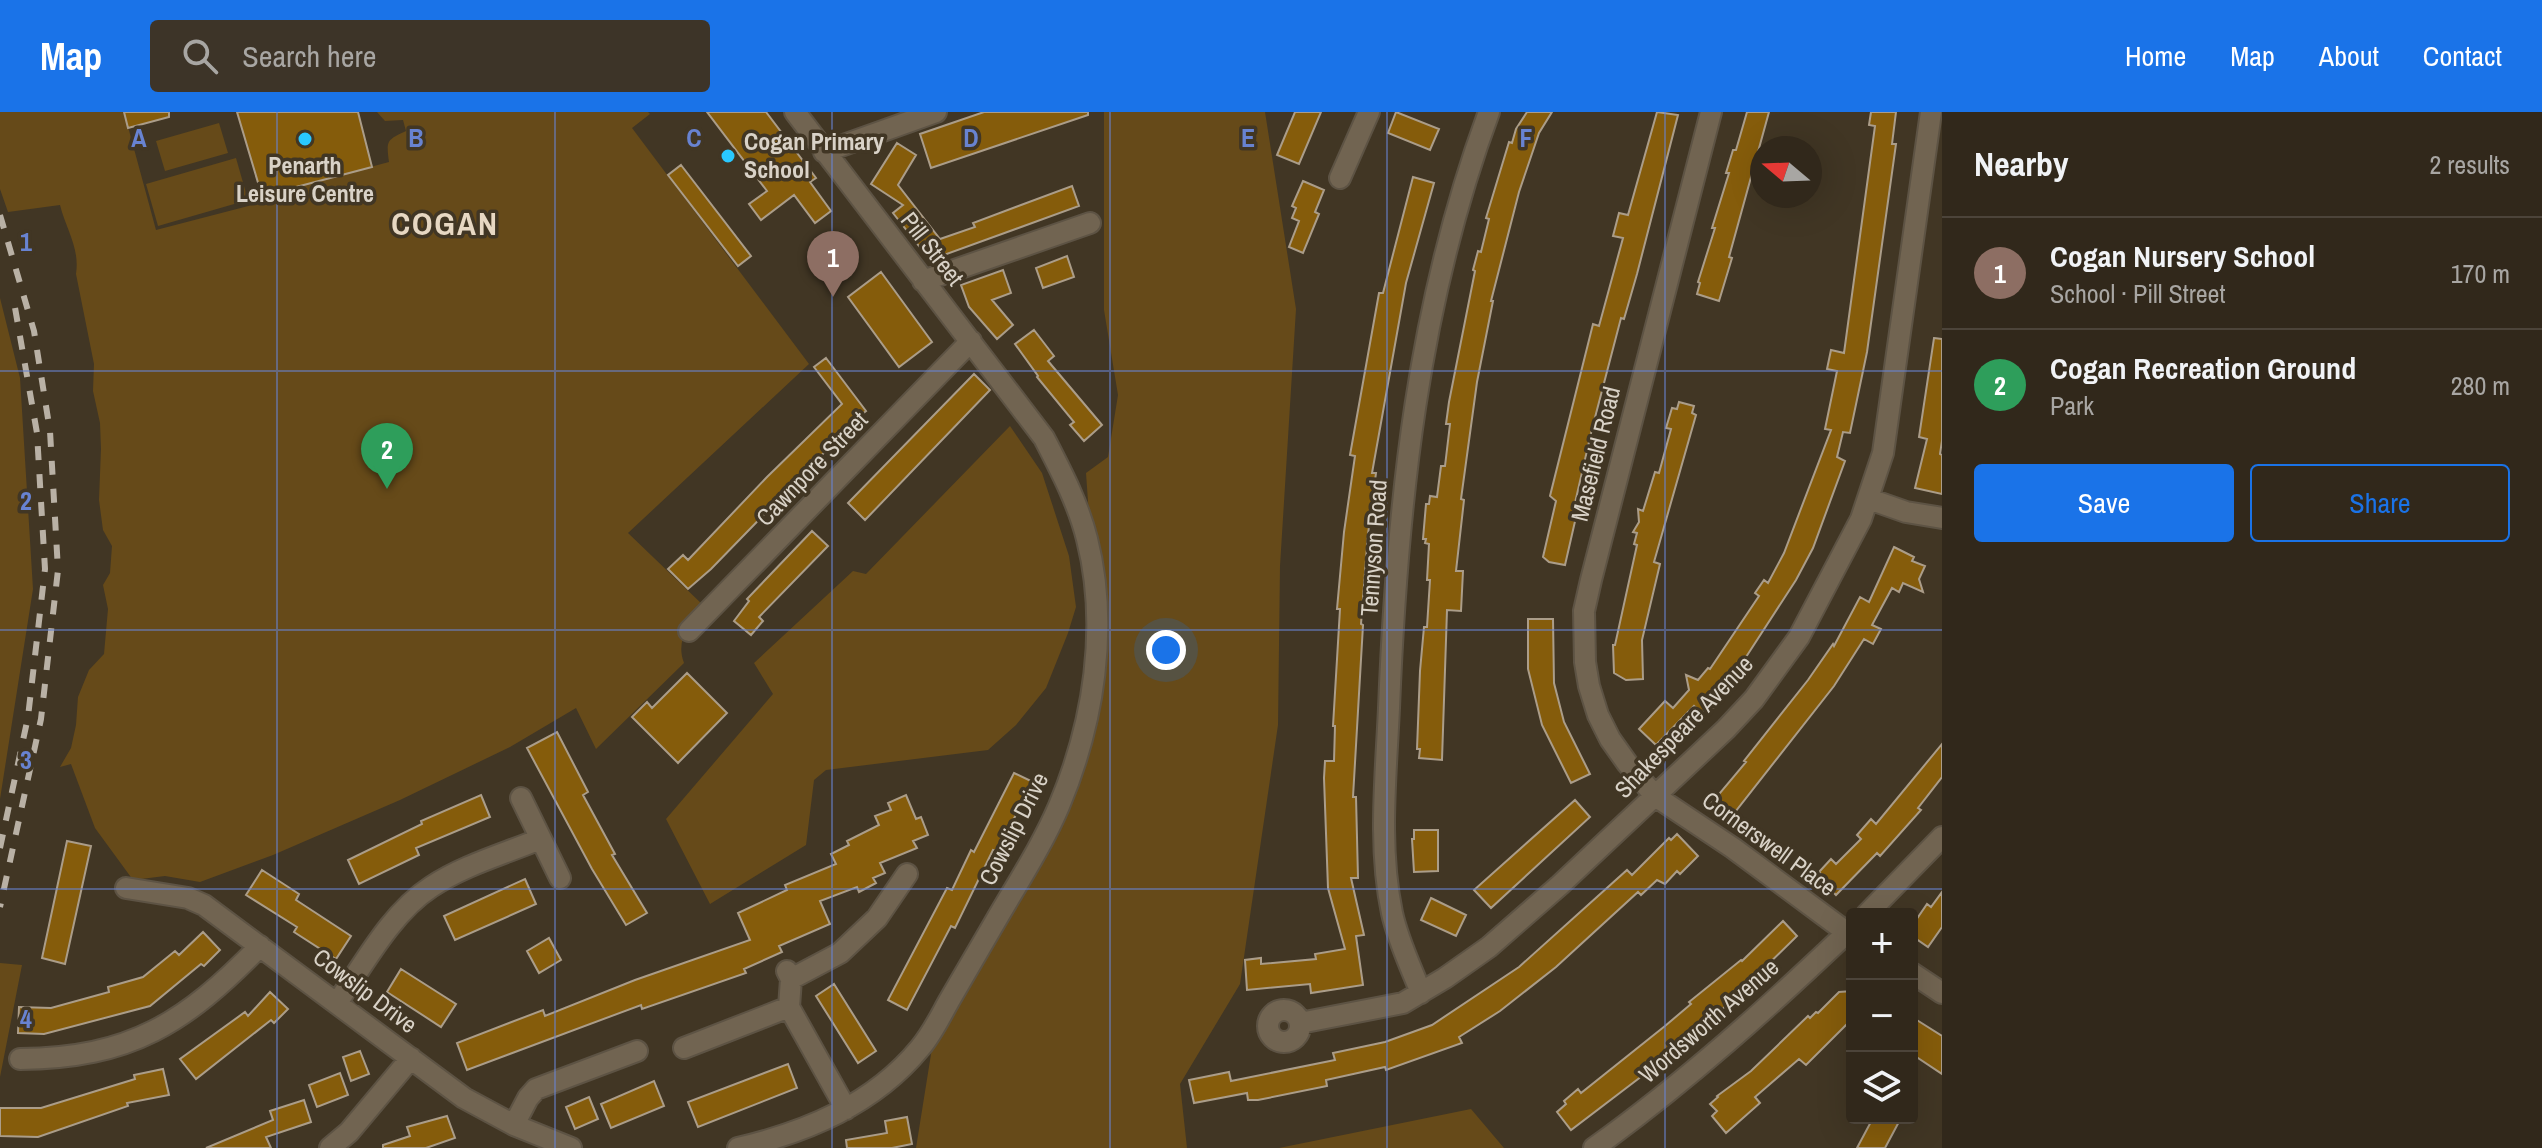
<!DOCTYPE html>
<html lang="en">
<head>
<meta charset="utf-8">
<style>
  :root { --surface:#31281b; --page:#3d3428; --text:#f1f3f6; --muted:#a8a6a3; --line:#4c443a; --accent:#1a73e8 }
  body { margin:0; font-family:"Archivo Narrow",sans-serif; background:var(--page); color:var(--text) }
  .controls { position:absolute; right:24px; bottom:24px; display:grid; overflow:hidden; border-radius:8px; box-shadow:0 8px 32px #0002 }
  .controls button { width:72px; height:72px; display:grid; place-items:center; padding:0; border:0; border-bottom:2px solid var(--line); background:var(--surface); color:var(--text); font:40px sans-serif }
  .compass { position:absolute; left:1750px; top:24px; width:72px; height:72px; border-radius:50%; background:var(--surface); box-shadow:0 8px 32px #0002; rotate:289deg }
  .you { position:absolute; left:1166px; top:538px; width:28px; height:28px; margin:-20px; border:6px solid #fff; border-radius:50%; background:#1a73e8; box-shadow:0 0 0 12px #1a73e833 }
  .badge { display:grid; place-items:center; width:52px; height:52px; border-radius:50%; background:var(--accent); color:#fff; font-size:26px; font-weight:700 }
  .pin { position:absolute; translate:-50% -66px; filter:drop-shadow(0 2px 4px #0008) }
  .pin::after { content:''; position:absolute; top:42px; width:28px; height:24px; background:inherit; clip-path:polygon(0 0,100% 0,50% 100%) }
  .list { margin:0; padding:0; list-style:none }
  h2 { display:flex; justify-content:space-between; align-items:center; height:104px; margin:0; padding:0 32px; font-size:34px }
  h2 small { font-size:26px; font-weight:400; color:var(--muted) }
  .list li { display:grid; grid-template-columns:52px 1fr auto; gap:24px; align-items:center; box-sizing:border-box; height:112px; padding:0 32px; border-top:2px solid var(--line) }
  .list b { display:block; font-size:30px; white-space:nowrap }
  .list p { margin:0; font-size:26px; white-space:nowrap; color:var(--muted) }
  .list em { font-size:26px; font-style:normal; color:var(--muted) }
  .actions { display:flex; gap:16px; padding:24px 32px }
  .actions a { flex:1; padding:18px 0; border:2px solid var(--accent); border-radius:8px; text-align:center; font-size:28px; color:var(--accent) }
  .actions .main { background:var(--accent); color:#fff }
  .icon { flex:none; width:44px; height:44px; fill:none; stroke:currentColor; stroke-width:2; stroke-linecap:round; stroke-linejoin:round }
  .map { position:relative; flex:none; width:1942px; height:1036px; overflow:hidden }
  header { display:flex; align-items:center; gap:48px; box-sizing:border-box; height:112px; padding:0 40px; background:var(--accent); color:#fff }
  header strong { font-size:38px }
  nav { display:flex; gap:44px; margin-inline-start:auto; font-size:28px }
  .search { width:560px; height:72px; background:var(--page); display:flex; align-items:center; gap:20px; box-sizing:border-box; padding:0 28px; border-radius:8px; color:var(--muted); font-size:30px }
  main { display:flex }
  aside { flex:1; background:var(--surface) }
  .map>svg:first-child { display:block }
  .green { fill:#664a19 }
  .building { fill:#855c0b; stroke:#ab9d89; stroke-width:2 }
  .lines { fill:none; stroke-linecap:round; stroke-linejoin:round }
  .street-casing { stroke:#5d5344; stroke-width:24 }
  .street { stroke:#716451; stroke-width:20 }
  .rail { stroke:#b9b1a5; stroke-width:6; stroke-dasharray:14 14; stroke-linecap:butt }
  .grid { fill:none; stroke:#6883d1; stroke-width:2; stroke-opacity:0.55 }
  .poi-dot { fill:#29c8ff; stroke:#413624; stroke-width:3 }
  .labels { text-anchor:middle; stroke-width:7; stroke-linejoin:round; paint-order:stroke }
  .poi-label { font-size:24px; font-weight:bold; fill:#d9d2c7; stroke:#413624; text-anchor:start }
  .street-label { font-size:24px; fill:#d9d2c7; stroke:#413624 }
  .district-label { font-size:32px; font-weight:bold; letter-spacing:2px; fill:#e7d8c3; stroke:#413624 }
  .grid-label { font-size:26px; text-anchor:middle; font-weight:bold; fill:#6883d1; stroke:#413624; stroke-width:7; stroke-linejoin:round; paint-order:stroke }
</style>
</head>
<body>
<header>
<strong>Map</strong>
<div class="search"><svg class="icon" aria-label="search" viewBox="0 0 24 24"><circle cx="10" cy="10" r="6"/><path d="M15 15l6 6"/></svg>Search here</div>
<nav><a>Home</a><a>Map</a><a>About</a><a>Contact</a></nav>
</header>
<main>
<div class="map">
<svg width="1942" height="1036" viewBox="0 0 1942 1036">
  <rect width="100%" height="100%" fill="#413624"/>
  <!-- green -->
  <path class="green" d="M0,0H124L156,118L264,90L262,84L389,50C386,28 387,28 406,19L403,8L385,9L377,0H648L650,2L632,16L809,252L628,421L704,494C690,510 675,528 684,551L596,637L576,596L510,635L400,688L273,743L200,770L165,764L133,768L95,716L71,652L60,655L71,636L76,613L78,585L89,558L104,542L108,497L103,473L110,461L112,434L103,418L99,388L101,337L100,311L93,279L94,252L76,162C80,136 66,117 60,93L8,100L0,77Z
    M1104,0H1265L1296,197L1280,454L1278,613L1240,872L1180,972L1187,1036H916L932,936L1063,704L1102,586L1086,361L1108,345L1118,283L1104,198Z
    M219,11L228,41L165,59L156,29Z
    M236,46L248,88L158,114L146,72Z
    M0,186L20,266L33,477L0,687Z
    M1010,314L1042,361L1069,444L1076,495L1068,521L1046,576L1016,613L988,638L826,658L814,668L806,733L710,792L666,707L773,582L754,551L853,459L866,462Z
    M0,851L22,853L0,965Z
    M1471,997L1504,1036H1279Z"/>
  <!-- building -->
  <path class="building" d="M124,0H169V5L128,16Z
    M237,0H358L372,55L262,84Z
    M707,0H766L816,66L810,70L831,99L815,111L794,83L761,108L749,92L767,79Z
    M984,0H1088V3L931,56L920,22Z
    M1295,0H1321L1299,52L1277,43Z
    M1396,0L1439,17L1430,38L1388,21Z
    M1527,0H1552L1539,21L1519,80L1491,189H1493L1477,270L1461,387L1464,388L1456,459H1463L1461,499L1447,498L1442,648L1419,646L1420,637H1417L1420,559L1424,515H1427L1430,468H1427L1429,432L1425,431L1426,427H1423L1426,392H1429L1430,384L1437,385L1441,354H1445L1450,312H1446L1449,290L1475,159L1473,158L1478,139L1481,140L1489,107L1486,106L1509,30L1512,31L1516,17Z
    M1657,0L1678,3L1637,162L1624,207L1621,206L1592,317L1572,404L1576,405L1565,453L1549,450L1543,445L1556,389L1550,384L1593,212L1599,214L1623,126L1613,124L1619,101L1628,103Z
    M1747,0H1769L1729,145L1732,146L1719,189L1697,182L1700,171L1698,170L1715,116H1712L1729,61H1726L1733,38H1736Z
    M1871,0H1896L1892,32H1896L1867,240L1850,321L1843,320L1837,345L1845,349L1813,436L1796,468L1735,562L1715,585V595L1706,596L1702,601L1694,594L1656,633L1639,617L1665,589L1673,596L1689,578L1686,563L1698,568L1708,556L1710,557L1759,484L1755,481L1764,468L1768,471L1784,441L1831,318L1825,317L1837,259L1827,257L1831,238L1844,241L1875,14L1869,13Z
    M897,31L916,43L898,73L940,127L975,115L973,111L1072,74L1079,94L930,148L893,101L903,93L871,72Z
    M681,53L751,144L738,154L668,63Z
    M1413,65L1434,71L1406,171L1372,361H1376L1368,422L1361,512L1363,513L1353,685H1356L1358,766H1351L1364,823L1356,824L1363,873L1311,881L1310,872L1247,878L1245,848L1261,846V852L1316,847L1315,842L1345,837L1328,776L1324,666L1325,649H1334L1335,614H1333L1340,497H1337L1344,420L1355,344L1350,343L1379,181H1383Z
    M1303,69L1324,78L1315,100L1319,102L1303,141L1289,135L1299,109L1292,106L1296,96L1292,94Z
    M1067,144L1074,165L1043,176L1036,156Z
    M1003,158L1011,181L992,188L1013,213L997,227L969,195L961,173Z
    M881,160L932,230L899,255L848,185Z
    M1034,218L1054,244L1048,249L1102,313L1084,329L1070,313L1074,310L1037,265L1038,264L1015,232Z
    M1934,226L1942,227V329L1940,342L1942,343V382L1915,376L1927,327L1919,325Z
    M826,246L866,299L848,313L850,314L711,457L688,477L668,457L683,443L688,448L767,365L842,292L814,255Z
    M974,262L990,278L865,408L848,391Z
    M1679,290L1694,294L1692,301L1696,303L1654,450L1660,452L1642,528L1643,567L1626,568L1614,561L1613,533H1615L1637,433L1634,432L1637,421L1633,420L1639,410L1638,397L1643,399L1655,360L1659,361L1671,317L1666,316L1672,296L1677,297Z
    M812,419L828,434L759,505L763,509L751,523L734,509L749,489L747,487Z
    M1894,435L1914,445L1912,449L1925,454L1919,467L1923,480L1903,471L1899,480L1892,476L1872,513L1881,517L1873,532L1864,527L1834,574L1728,709L1709,694L1746,650L1744,649L1808,568L1833,532L1834,534L1860,485L1869,490Z
    M1528,507H1553L1554,571L1564,610L1590,662L1571,671L1542,613L1528,557Z
    M687,561L727,601L678,651L632,605L647,590L652,596Z
    M557,620L588,680L583,683L615,742L612,743L647,801L626,813L592,757L527,636Z
    M1942,632V665L1918,696L1921,698L1880,744L1877,741L1836,783L1821,768L1824,765L1819,760L1831,747L1836,752L1861,727L1857,723L1871,707L1876,712Z
    M1014,661L1033,670L997,739L993,738L955,816L951,814L907,898L888,888L947,776L952,778L971,738L974,740Z
    M481,683L490,705L416,736L419,743L359,772L348,748L422,712L421,709Z
    M906,683L916,707L921,705L928,723L913,729L917,736L880,751L885,761L873,766L876,771L859,780L857,775L820,789L830,812L779,834L782,840L744,857L746,861L642,897L641,893L467,958L457,931L543,898L545,904L635,868L750,828L738,801L787,778L785,773L836,752L831,742L849,733L847,729L879,713L875,704L891,698L888,691Z
    M1575,688L1590,705L1491,796L1474,778Z
    M1414,718H1438V759L1414,760L1412,727H1414Z
    M1677,722L1698,744L1680,762L1677,759L1665,772L1657,768L1641,783L1638,780L1556,855L1500,899L1459,925L1462,931L1386,958L1385,955L1326,968L1327,974L1258,988H1248L1247,981L1194,991L1189,968L1229,960L1231,969L1335,948L1333,941L1385,930L1432,913L1519,855L1627,758L1632,763L1669,726L1671,728Z
    M67,729L91,734L65,852L42,846Z
    M262,758L299,782L296,788L351,824L336,847L294,820L297,815L246,783Z
    M525,767L536,792L455,828L444,804Z
    M1942,780V815L1928,835L1912,824V814L1927,792L1931,795Z
    M1431,786L1466,803L1456,824L1421,808Z
    M1783,809L1797,824L1755,865L1757,868L1642,964L1571,1018L1557,1000L1566,992L1564,989L1578,977L1581,981L1665,914L1691,892L1689,890L1741,848L1742,849Z
    M203,820L220,838L204,854L201,852L150,894L44,922L18,921L19,895L51,896L109,880L108,875L143,865L175,839L179,843Z
    M549,826L561,848L539,861L527,839Z
    M401,857L456,892L441,915L387,880Z
    M834,872L876,939L858,951L816,884Z
    M1852,879V907L1806,953L1799,947L1755,985L1760,991L1726,1021L1712,1004L1717,999L1710,992L1718,985L1717,984L1751,959L1808,904L1810,906L1816,900L1818,901L1839,880Z
    M270,880L288,897L274,911L271,908L196,967L180,947L245,900L248,904Z
    M1912,905L1942,924V962L1912,942Z
    M360,939L369,962L351,969L343,945Z
    M788,952L797,976L698,1015L688,990Z
    M163,957L169,983L127,991L128,994L38,1025L0,1024V996H41L135,967L134,963Z
    M340,961L348,983L317,995L309,973Z
    M654,969L664,994L611,1016L601,992Z
    M589,985L598,1007L575,1017L566,995Z
    M304,988L311,1010L266,1025L271,1036H206L273,1008L270,999Z
    M447,1004L455,1026L426,1036H383V1033L410,1024L407,1015Z
    M907,1005L912,1032L892,1036H847L846,1028L887,1021L885,1009Z
    M1873,1006H1901L1885,1036H1857Z"/>
  <g class="lines">
    <defs>
      <path id="street" d="M1711,0L1591,468L1584,499L1585,550L1589,574L1598,603L1610,627L1627,651L1655,684L1733,736L1841,816L1852,822
        M824,40L936,0
        M1340,66L1369,0
        M923,169L1090,111
        M1869,387L1906,400L1942,406
        M689,519L971,229
        M521,686L560,766
        M126,776L188,786L204,793L464,986L514,1013L571,1036
        M1867,802L1942,725
        M787,859L791,867L789,895L846,997
        M1912,861L1942,881
        M791,867L840,841L877,806L907,762
        M1421,881C1411,855 1398,829 1392,801C1378,734 1386,663 1389,596C1397,393 1418,191 1489,0
        M337,891C364,852 391,801 431,775C464,753 504,742 540,727
        M1268 914a16 16 0 1 1 32 0a16 16 0 1 1-32 0Z
        M1300,911L1403,891L1445,866L1489,835L1560,773L1726,617L1754,587L1799,525L1861,407L1883,341L1931,0
        M684,936L789,895
        M20,947C131,946 185,911 260,834
        M514,1013L528,986L536,977L637,939
        M330,1036L349,1020L411,946
        M738,1036C807,1020 874,992 920,936C932,922 940,905 949,889C964,863 979,837 995,810C1017,772 1042,734 1059,694C1094,611 1109,514 1087,427C1078,391 1061,359 1044,326L795,0
        M1594,1036C1686,970 1770,894 1852,816"/>
    </defs>
    <!-- street casing -->
    <use href="#street" class="street-casing"/>
    <!-- street -->
    <use href="#street" class="street"/>
    <!-- rail -->
    <path class="rail" d="M0,103L34,219L50,319L58,458L41,607L0,795
      M0,736L28,605L45,457L37,321L14,190"/>
  </g>
  <!-- grid -->
  <path class="grid" d="M277,0V1036M555,0V1036M832,0V1036M1110,0V1036M1387,0V1036M1665,0V1036M0,259H1942M0,518H1942M0,777H1942"/>
  <!-- markers -->
  <g class="poi-dot">
    <circle cx="305" cy="27" r="8"/>
    <circle cx="728" cy="44" r="8"/>
  </g>
  <g class="labels">
    <!-- poi labels -->
    <g class="poi-label">
      <text x="744" y="38">Cogan Primary<tspan x="744" dy="28">School</tspan></text>
      <text x="305" y="62" text-anchor="middle">Penarth<tspan x="305" dy="28">Leisure Centre</tspan></text>
    </g>
    <!-- street labels -->
    <g class="street-label">
      <text transform="translate(932 137) rotate(52)" y="8">Pill Street</text>
      <text transform="translate(1596 342) rotate(-76)" y="8">Masefield Road</text>
      <text transform="translate(812 357) rotate(-46)" y="8">Cawnpore Street</text>
      <text transform="translate(1374 436) rotate(-86)" y="8">Tennyson Road</text>
      <text transform="translate(1684 615) rotate(-46)" y="8">Shakespeare Avenue</text>
      <text transform="translate(1014 717) rotate(-63)" y="8">Cowslip Drive</text>
      <text transform="translate(1769 732) rotate(36)" y="8">Cornerswell Place</text>
      <text transform="translate(365 879) rotate(37)" y="8">Cowslip Drive</text>
      <text transform="translate(1709 909) rotate(-41)" y="8">Wordsworth Avenue</text>
    </g>
    <!-- district labels -->
    <g class="district-label">
      <text x="445" y="123">COGAN</text>
    </g>
  </g>
  <g class="grid-label">
    <text x="139" y="35">A</text>
    <text x="416" y="35">B</text>
    <text x="694" y="35">C</text>
    <text x="971" y="35">D</text>
    <text x="1248" y="35">E</text>
    <text x="1526" y="35">F</text>
    <text x="26" y="139">1</text>
    <text x="26" y="398">2</text>
    <text x="26" y="657">3</text>
    <text x="26" y="916">4</text>
  </g>
</svg>
<div class="controls">
<button>+</button>
<button>−</button>
<button><svg class="icon" aria-label="layers" viewBox="0 0 24 24"><path d="M12 4l9 5-9 5-9-5zM3 14l9 5 9-5"/></svg></button>
</div>
<svg class="compass" viewBox="-18 -18 36 36"><path d="M0-13l5 13h-10z" fill="#e53935"/><path d="M0 13l5-13h-10z" fill="#a8a6a3"/></svg>
<div class="you"></div>
<div class="pin badge" style="left:833px;top:185px;background:#8d6e63">1</div>
<div class="pin badge" style="left:387px;top:377px;background:#2e9e5b">2</div>
</div>
<aside>
<h2>Nearby<small>2 results</small></h2>
<ul class="list">
<li><span class="badge" style="background:#8d6e63">1</span><div><b>Cogan Nursery School</b><p>School · Pill Street</p></div><em>170 m</em></li>
<li><span class="badge" style="background:#2e9e5b">2</span><div><b>Cogan Recreation Ground</b><p>Park</p></div><em>280 m</em></li>
</ul>
<div class="actions"><a class="main">Save</a><a>Share</a></div>
</aside>
</main>
</body>
</html>
